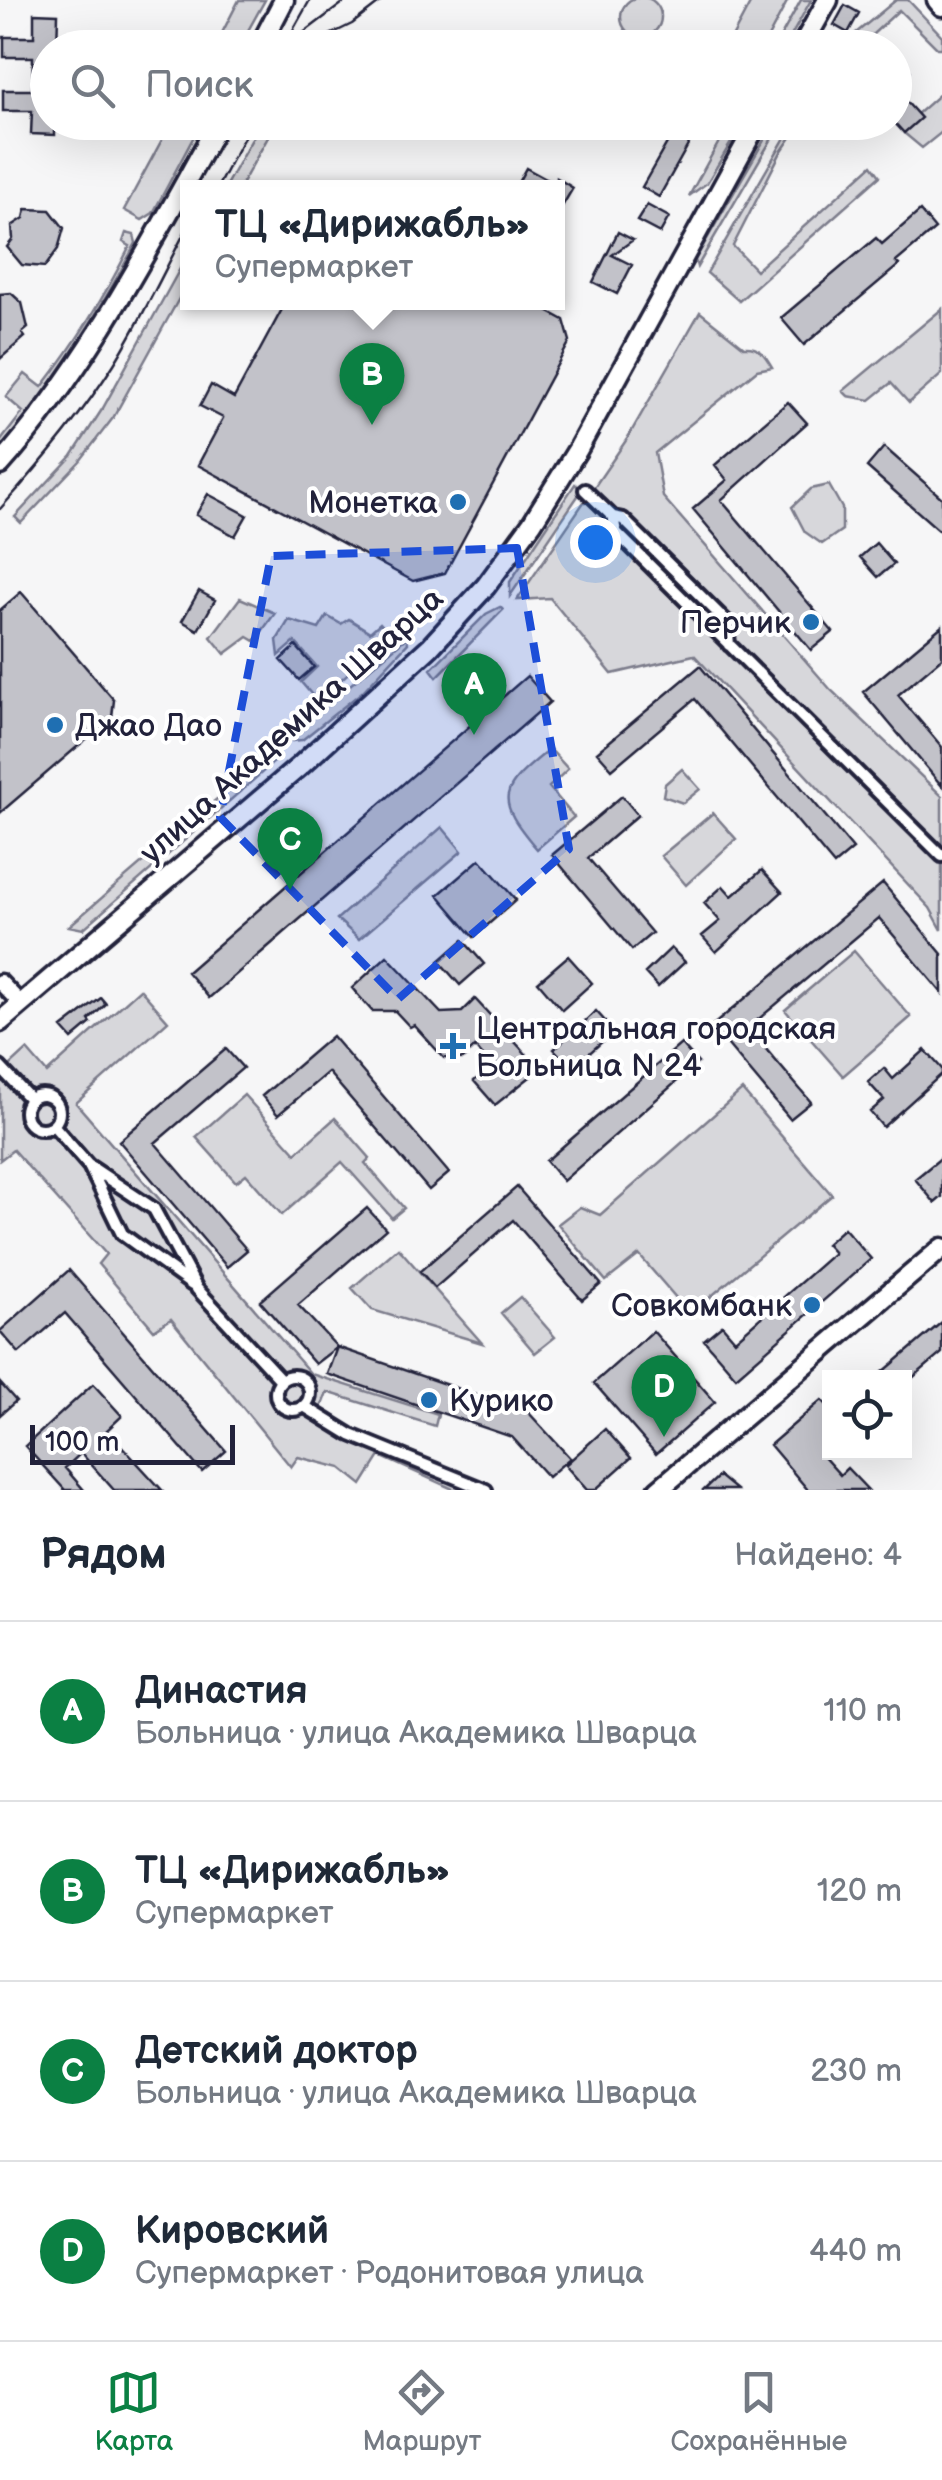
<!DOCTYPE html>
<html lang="ru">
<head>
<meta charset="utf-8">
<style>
  :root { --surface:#fff; --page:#f2f2f3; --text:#1f2937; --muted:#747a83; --line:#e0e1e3; --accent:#0b8043 }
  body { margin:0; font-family:"Balsamiq Sans",sans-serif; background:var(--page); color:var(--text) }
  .controls { position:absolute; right:30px; bottom:30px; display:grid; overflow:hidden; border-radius:0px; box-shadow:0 10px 40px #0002 }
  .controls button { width:90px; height:90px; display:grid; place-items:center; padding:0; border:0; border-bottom:2px solid var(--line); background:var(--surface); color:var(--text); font:50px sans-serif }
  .scale { position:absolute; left:30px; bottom:25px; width:205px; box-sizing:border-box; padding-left:10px; border:5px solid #22223b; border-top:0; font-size:28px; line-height:35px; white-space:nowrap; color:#22223b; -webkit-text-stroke:8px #fff; paint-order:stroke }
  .you { position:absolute; left:595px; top:542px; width:35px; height:35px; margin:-25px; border:8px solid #fff; border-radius:50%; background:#1a73e8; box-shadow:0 0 0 15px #1a73e833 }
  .badge { display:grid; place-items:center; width:65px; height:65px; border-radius:50%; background:var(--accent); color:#fff; font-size:32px; font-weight:700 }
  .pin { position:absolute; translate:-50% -82px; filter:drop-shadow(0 2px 5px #0008) }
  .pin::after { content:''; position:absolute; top:52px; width:35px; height:30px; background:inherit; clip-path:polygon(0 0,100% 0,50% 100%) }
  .popup { position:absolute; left:180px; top:180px; width:385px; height:130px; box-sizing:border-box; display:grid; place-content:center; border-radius:0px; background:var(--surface); filter:drop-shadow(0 2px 8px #0005); font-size:32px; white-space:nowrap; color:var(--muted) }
  .popup b { font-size:38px; color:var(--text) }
  .popup::after { content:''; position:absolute; left:50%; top:100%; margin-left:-20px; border:20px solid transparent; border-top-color:var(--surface) }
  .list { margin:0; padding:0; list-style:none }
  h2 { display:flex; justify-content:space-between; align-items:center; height:130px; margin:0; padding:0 40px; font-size:42px }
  h2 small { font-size:32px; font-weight:400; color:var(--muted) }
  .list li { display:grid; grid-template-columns:65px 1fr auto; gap:30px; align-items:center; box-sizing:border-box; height:180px; padding:0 40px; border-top:2px solid var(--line) }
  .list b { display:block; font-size:38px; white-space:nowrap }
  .list p { margin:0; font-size:32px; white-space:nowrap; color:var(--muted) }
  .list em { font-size:32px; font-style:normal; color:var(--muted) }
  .icon { flex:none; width:55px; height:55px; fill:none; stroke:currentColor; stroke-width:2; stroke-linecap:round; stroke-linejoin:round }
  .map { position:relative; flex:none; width:942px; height:1490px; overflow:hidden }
  .search { position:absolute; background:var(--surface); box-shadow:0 10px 40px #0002; left:30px; right:30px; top:30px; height:110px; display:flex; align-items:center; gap:25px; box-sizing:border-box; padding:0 35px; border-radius:55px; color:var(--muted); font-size:38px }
  .sheet { height:850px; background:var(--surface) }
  nav { display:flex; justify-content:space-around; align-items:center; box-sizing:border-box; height:140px; border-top:2px solid var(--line); background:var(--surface); font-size:28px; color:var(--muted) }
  nav a { display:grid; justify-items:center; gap:5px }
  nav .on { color:var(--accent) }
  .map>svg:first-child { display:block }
  .green { fill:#d7d7db; stroke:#7c7c8b; stroke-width:2.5 }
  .building { fill:#c2c2c9; stroke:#22223b; stroke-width:2.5 }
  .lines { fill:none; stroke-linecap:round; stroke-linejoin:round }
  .pedestrian-casing { stroke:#22223b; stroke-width:18 }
  .minor-casing { stroke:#22223b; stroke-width:21 }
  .tertiary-casing { stroke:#22223b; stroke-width:25 }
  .pedestrian { stroke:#fff; stroke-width:10 }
  .minor { stroke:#fff; stroke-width:14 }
  .tertiary { stroke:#fff; stroke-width:18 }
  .tram { stroke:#22223b; stroke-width:2.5 }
  .marked { fill:#1d4ed8; fill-opacity:0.2; stroke:#1d4ed8; stroke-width:8; stroke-dasharray:20 12; stroke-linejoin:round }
  .poi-dot { fill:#1f6fb2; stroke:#fff; stroke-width:4 }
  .labels { text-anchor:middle; stroke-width:8; stroke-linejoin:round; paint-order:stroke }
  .poi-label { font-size:32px; fill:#22223b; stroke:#fff; text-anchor:end }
  .street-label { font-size:32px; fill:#22223b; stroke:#fff }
</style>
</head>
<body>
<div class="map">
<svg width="942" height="1490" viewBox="0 0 942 1490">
  <rect width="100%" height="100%" fill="#f6f6f7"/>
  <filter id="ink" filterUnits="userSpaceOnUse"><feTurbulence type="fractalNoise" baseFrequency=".01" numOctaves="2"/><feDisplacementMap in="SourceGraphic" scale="20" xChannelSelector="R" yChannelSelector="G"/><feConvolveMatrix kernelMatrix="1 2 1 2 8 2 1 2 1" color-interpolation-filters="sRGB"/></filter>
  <g filter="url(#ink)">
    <!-- green -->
    <path class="green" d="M621 17a20 20 0 1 1 40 0a20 20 0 1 1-40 0Z
      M239,0H265L241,43L222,33Z
      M752,0H788L763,47H727Z
      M801,0H811L785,47H775Z
      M896,0H908L942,36V48H937L899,10L859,47H839Z
      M942,92V132L922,148L904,133L917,114Z
      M730,122L740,123L741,126L707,183L689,196Z
      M794,122L801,123L781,152L733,246L756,270L872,165L880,176L739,301L707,273Z
      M171,123H201L153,213L142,220L124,210Z
      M261,123H276L240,187H225Z
      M774,123H781L697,267L695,260Z
      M126,233L134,235L136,243C97,317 53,385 0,450V442L23,412L6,397L25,374L42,387C76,343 105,296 130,246L123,242Z
      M187,256V284L113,418L80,461L21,523L15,517L72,456L103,408Z
      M942,309V374L909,403L891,383L870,400L848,396L843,391Z
      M700,312L744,347C760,346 765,355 772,367L757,370L655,453L663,497L831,690L942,796V930L930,908L694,655L612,674L550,598L517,600L627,439Z
      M575,484L582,490L510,596V582Z
      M829,485L842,508V530L822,544L805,532L792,507L811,489Z
      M240,598L275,613L255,641L248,637L225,654L211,637Z
      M500,607L503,610L437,677L431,669L486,614Z
      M327,616L341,624L349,619L370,632L380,623L391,635L317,701L301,682L317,667L295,642L279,656L277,640L289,620L319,629Z
      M407,637L408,643L362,692L302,740L292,741L288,737Z
      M275,749L274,762L83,929L69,926Z
      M550,749L568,769L549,787L574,817L537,849C494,798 498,791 550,749Z
      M682,769L700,789L683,803L663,796L665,784Z
      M713,813L736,839L686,885L661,856Z
      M442,827L462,851L359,939L337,919Z
      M854,951L911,1017L843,1076L785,1010Z
      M140,989L168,1021L76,1103L311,1374L438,1414L435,1426L327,1392L316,1421L485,1490H455L380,1456L362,1485L341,1468L298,1457L291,1467L171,1319L154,1330L98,1264L106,1254L13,1150L0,1160V1075L27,1050L47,1073Z
      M742,1090L832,1195L690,1314L639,1255L606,1281L558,1224L580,1207L600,1215Z
      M244,1095L296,1153L335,1118L370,1158L365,1163L404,1208L392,1218L342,1162L282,1215L246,1174L236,1182L196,1137Z
      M398,1248L402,1252L482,1343L372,1310L352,1288Z
      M520,1297L555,1337L535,1353L501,1313Z"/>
    <!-- building -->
    <path class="building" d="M845,5L859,13L848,33L834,25Z
      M34,13L58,14L57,48H48V122H55V135L31,134L32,111H3V90H32L33,57H4V37H34Z
      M894,54L910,71L894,84Z
      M894,88L921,118L904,133L894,122Z
      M679,122H701L659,197L642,187Z
      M526,168L557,185V178L573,188L557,215V188H515Z
      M647,205L669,217L660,233L637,221Z
      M26,209L50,210L64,228L58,249L45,267L22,265L7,247L13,239L12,226L24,218Z
      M920,211L935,229L896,262L899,265L804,345L781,318L876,238L882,244Z
      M618,232L633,240L612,255L632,265L617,294L593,282Z
      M11,293L22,303L28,328L22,333L25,337L0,359V294Z
      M286,302H531L564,320L570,341L445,573L413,581L198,465L223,418L200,406L211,385L234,398Z
      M788,402L807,423L721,500L833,632L811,650L693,509L727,480L715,465Z
      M884,447L942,498V533L867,467Z
      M208,494L247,515L235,536L196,515Z
      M876,543L894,564L878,577L860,557Z
      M199,591L215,600L198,630L182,621Z
      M21,592L114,700L112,717L0,813V610Z
      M942,626V658L898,695L942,747V786L863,692Z
      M296,646L314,667L299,680L281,660Z
      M700,666L853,849L834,865L695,699L612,769L597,752Z
      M527,676L550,702L209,998L187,972Z
      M622,796L638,815L588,858L652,933L632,950L552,855Z
      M480,859L516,900L474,937L438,895Z
      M762,870L782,892L716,952L702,936L720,921L704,903L723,886L732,896Z
      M883,883L942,954V993L879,918L748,1028L811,1102L790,1119L712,1026Z
      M463,940L484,964L460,985L439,961Z
      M671,948L685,962L658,987L645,973Z
      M387,956L441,1013L462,1012L475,999L540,1069L495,1105L474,1081L491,1065L475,1047L463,1059L444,1058L414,1025L410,1027L395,1011H372L352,988Z
      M568,956L592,983L562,1010L538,982Z
      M101,998L106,1004L89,1020L91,1023L72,1039L62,1028Z
      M596,1011L614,1031L572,1069L554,1049Z
      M332,1036L449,1173L429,1190L328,1072L278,1115L262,1096Z
      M681,1044L698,1063L563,1181L546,1161Z
      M226,1049L243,1068L155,1143L247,1250L227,1267L119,1141Z
      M925,1050L942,1069V1074L883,1127L870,1112L884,1100L868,1082L884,1068L893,1079Z
      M942,1157V1197L935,1203L915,1179Z
      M517,1187L601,1284L582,1300L513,1220L435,1288L420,1271Z
      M367,1208L386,1229L298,1305L337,1347L315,1364L260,1301Z
      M844,1228L871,1259L736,1377L704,1340L722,1325L735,1340L834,1253L826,1244Z
      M69,1270L226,1451L202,1472L65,1313L19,1353L0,1331Z
      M942,1322V1353L904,1385V1378H876Z
      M653,1331L715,1402L656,1454L594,1383Z
      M337,1347L529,1413L570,1458L548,1477L512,1437L327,1374Z
      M0,1383L16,1401L0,1415Z
      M93,1384L122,1416L107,1430L162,1490H114L81,1453L65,1468L84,1490H65L25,1446Z
      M822,1400L830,1408V1450L823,1456L840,1475L847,1468L868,1490H808L770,1445Z
      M605,1429L631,1458L595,1490H587L565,1465Z
      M719,1476L736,1490H704Z"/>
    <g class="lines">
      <defs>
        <path id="pedestrian" d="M585,490L613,517L616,532L942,856
          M613,517L623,519L727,622L729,645
          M0,1067L30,1099
          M25 1112a17 17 0 1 1 34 0a17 17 0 1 1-34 0Z
          M54,1126L88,1165L154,1209L197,1289L281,1380
          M89,1166L122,1234L192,1285
          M276 1393a17 17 0 1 1 34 0a17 17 0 1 1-34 0Z
          M304,1406L351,1435L486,1490"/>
        <path id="minor" d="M0,982L21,1004"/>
        <path id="tertiary" d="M937,0L942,6
          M259,48L284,0
          M801,48L828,0
          M0,465C91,363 152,241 219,122
          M0,1022L300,766L430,647L486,586L532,523L578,449L758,122
          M658,1490L942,1248"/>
      </defs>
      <!-- pedestrian casing -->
      <use href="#pedestrian" class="pedestrian-casing"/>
      <!-- minor casing -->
      <use href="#minor" class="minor-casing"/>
      <!-- tertiary casing -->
      <use href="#tertiary" class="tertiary-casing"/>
      <!-- pedestrian -->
      <use href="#pedestrian" class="pedestrian"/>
      <!-- minor -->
      <use href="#minor" class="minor"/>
      <!-- tertiary -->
      <use href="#tertiary" class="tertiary"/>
      <!-- tram -->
      <path class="tram" d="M288,39L310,0
        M296,43L302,34L347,0
        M303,48L352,24L383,0
        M217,188L252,122
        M0,509C42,463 81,416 114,364C141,321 163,273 187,228"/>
    </g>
  </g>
  <!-- marked area -->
  <path class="marked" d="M517,548L569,849L398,999L220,817L271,556Z"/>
  <!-- markers -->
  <g class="poi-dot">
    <circle cx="458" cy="502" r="10"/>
    <circle cx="811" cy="622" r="10"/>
    <circle cx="55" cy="725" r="10"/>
    <path d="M448 1031h10v10h10v10h-10v10h-10v-10h-10v-10h10z"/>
    <circle cx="812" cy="1305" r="10"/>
    <circle cx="429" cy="1400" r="10"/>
  </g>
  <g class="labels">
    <!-- poi labels -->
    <g class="poi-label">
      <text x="438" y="513">Монетка</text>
      <text x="791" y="633">Перчик</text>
      <text x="75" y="736" text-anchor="start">Джао Дао</text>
      <text x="476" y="1039" text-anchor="start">Центральная городская<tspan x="476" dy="37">Больница N 24</tspan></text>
      <text x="792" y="1316">Совкомбанк</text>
      <text x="449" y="1411" text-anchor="start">Курико</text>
    </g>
    <!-- street labels -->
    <g class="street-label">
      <text transform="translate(291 725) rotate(-42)" y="11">улица Академика Шварца</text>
    </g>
  </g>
</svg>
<div class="controls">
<button><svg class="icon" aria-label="locate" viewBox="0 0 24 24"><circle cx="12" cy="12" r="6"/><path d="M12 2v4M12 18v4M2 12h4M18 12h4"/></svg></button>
</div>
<div class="scale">100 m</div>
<div class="you"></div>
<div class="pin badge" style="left:474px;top:735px">A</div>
<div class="pin badge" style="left:372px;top:425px">B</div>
<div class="popup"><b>ТЦ «Дирижабль»</b>Супермаркет</div>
<div class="pin badge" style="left:290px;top:890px">C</div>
<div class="pin badge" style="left:664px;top:1437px">D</div>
<div class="search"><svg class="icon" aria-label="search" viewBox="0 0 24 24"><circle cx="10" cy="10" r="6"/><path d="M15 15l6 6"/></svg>Поиск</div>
</div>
<section class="sheet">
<h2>Рядом<small>Найдено: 4</small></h2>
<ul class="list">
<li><span class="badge">A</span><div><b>Династия</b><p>Больница · улица Академика Шварца</p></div><em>110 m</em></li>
<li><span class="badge">B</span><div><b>ТЦ «Дирижабль»</b><p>Супермаркет</p></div><em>120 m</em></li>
<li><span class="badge">C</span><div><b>Детский доктор</b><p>Больница · улица Академика Шварца</p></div><em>230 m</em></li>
<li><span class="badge">D</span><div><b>Кировский</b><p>Супермаркет · Родонитовая улица</p></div><em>440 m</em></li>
</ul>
</section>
<nav>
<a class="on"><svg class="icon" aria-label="map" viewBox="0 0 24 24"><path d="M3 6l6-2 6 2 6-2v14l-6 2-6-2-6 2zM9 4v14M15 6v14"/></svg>Карта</a>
<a><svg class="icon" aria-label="directions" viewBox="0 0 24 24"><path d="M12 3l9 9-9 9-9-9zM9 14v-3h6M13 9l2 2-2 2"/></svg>Маршрут</a>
<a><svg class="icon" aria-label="saved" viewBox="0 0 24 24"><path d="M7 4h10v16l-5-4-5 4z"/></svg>Сохранённые</a>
</nav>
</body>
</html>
